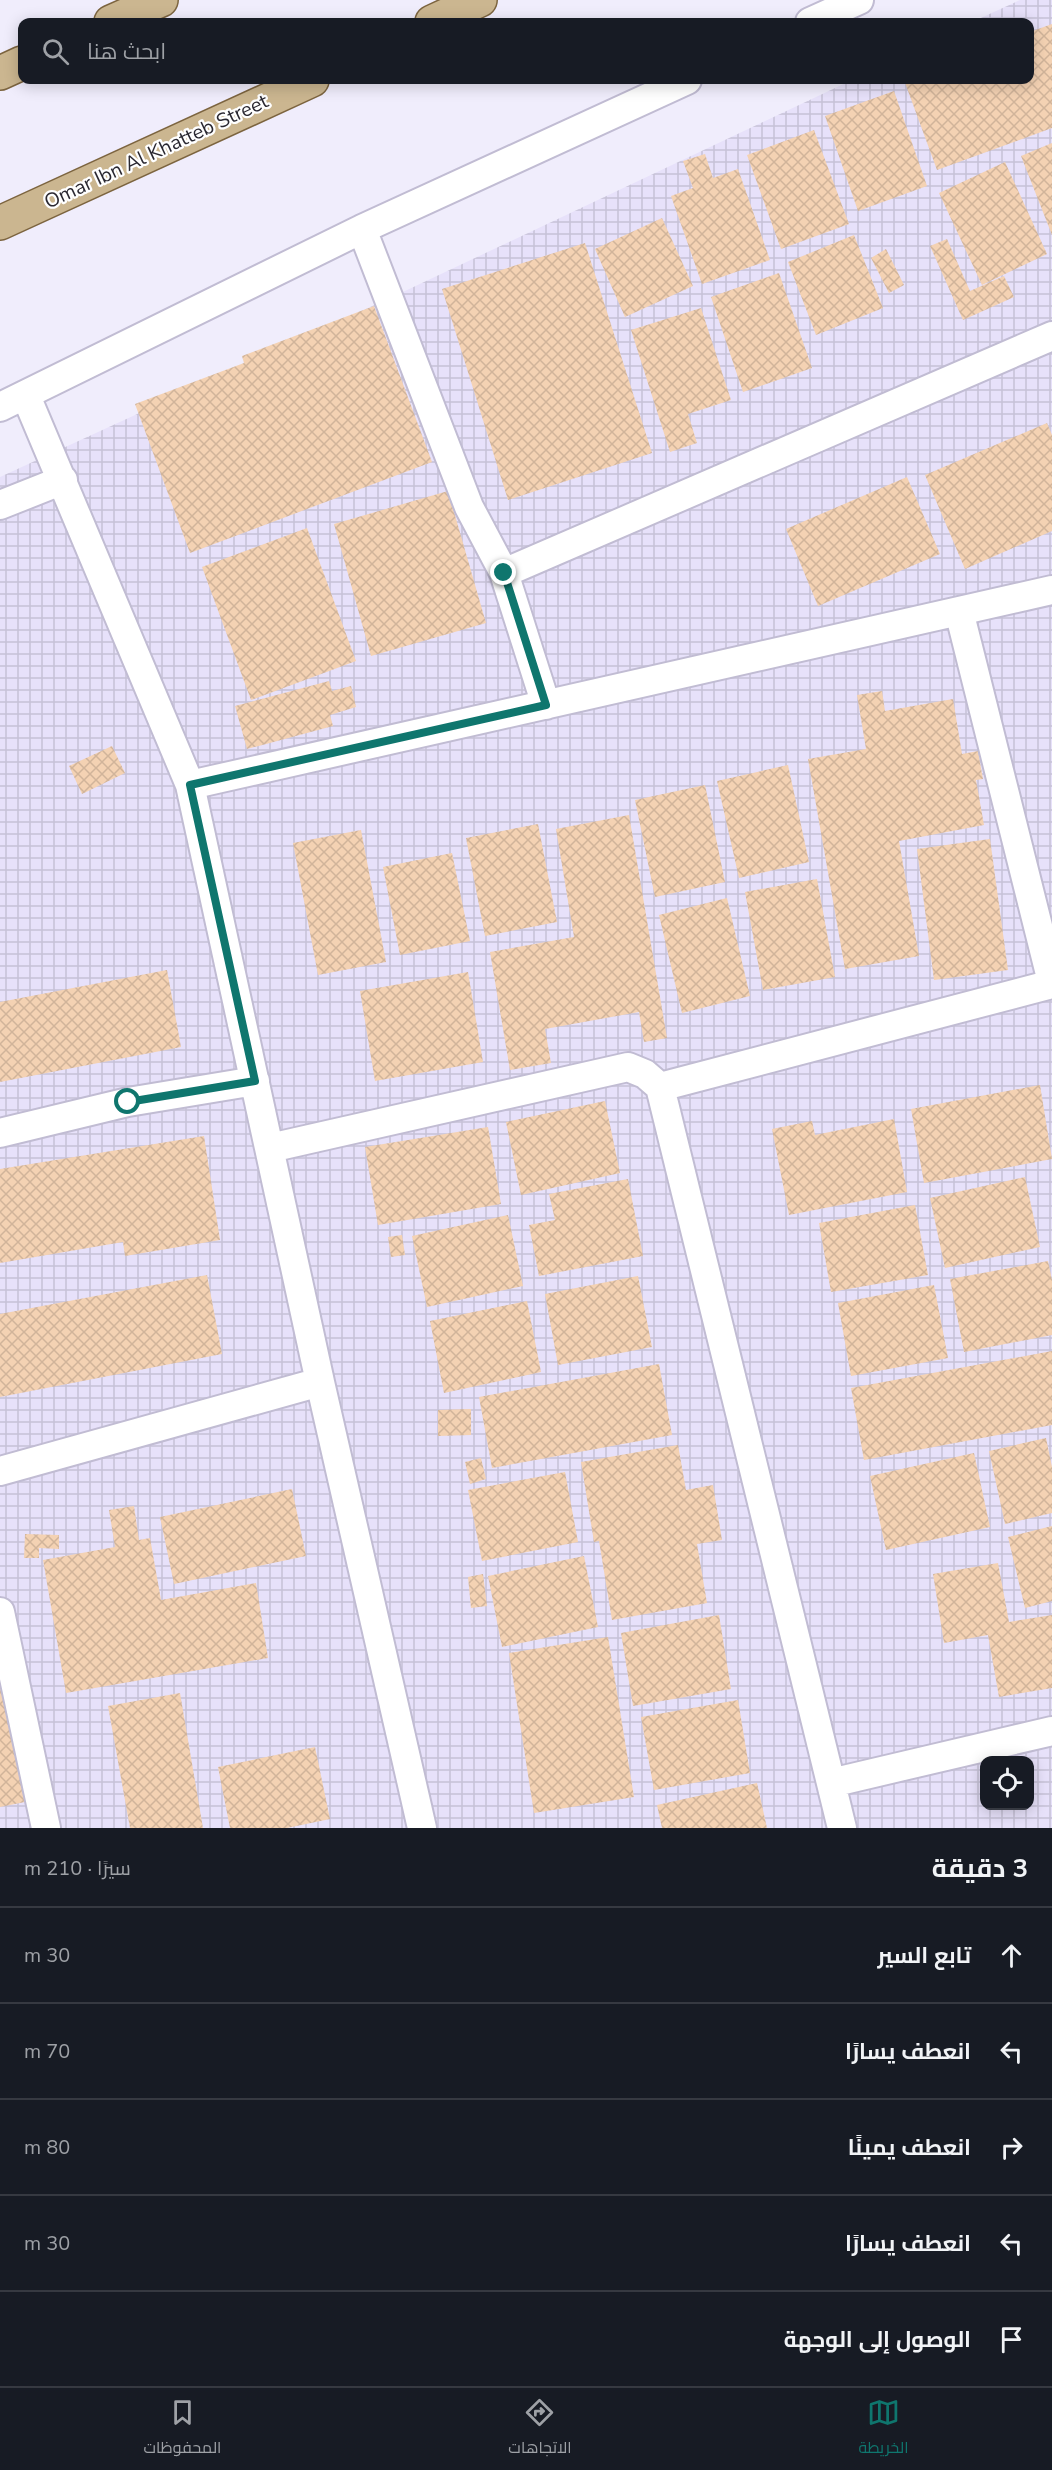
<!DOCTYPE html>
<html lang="ar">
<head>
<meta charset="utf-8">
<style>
  :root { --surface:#171b24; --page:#242831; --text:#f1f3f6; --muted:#9ea1a6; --line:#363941; --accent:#0f766e }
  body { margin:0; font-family:"Nunito Sans",Cairo,sans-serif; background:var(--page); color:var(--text); direction:rtl }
  .controls { position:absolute; right:18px; bottom:18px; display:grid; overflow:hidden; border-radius:12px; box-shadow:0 3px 15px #0003 }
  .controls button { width:54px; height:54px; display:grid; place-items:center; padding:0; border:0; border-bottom:2px solid var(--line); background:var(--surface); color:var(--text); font:30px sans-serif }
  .stop { position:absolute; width:18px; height:18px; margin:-14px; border:4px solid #0f766e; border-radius:50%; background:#fff }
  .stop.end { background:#0f766e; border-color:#fff; box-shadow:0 2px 6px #0008 }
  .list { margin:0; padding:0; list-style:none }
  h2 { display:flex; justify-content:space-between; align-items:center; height:78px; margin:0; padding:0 24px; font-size:26px }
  h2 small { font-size:20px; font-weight:400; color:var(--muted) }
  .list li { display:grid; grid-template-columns:39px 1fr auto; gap:18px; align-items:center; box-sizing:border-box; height:96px; padding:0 24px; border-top:2px solid var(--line) }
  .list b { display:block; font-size:22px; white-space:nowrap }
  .list em { font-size:20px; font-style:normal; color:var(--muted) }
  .icon { flex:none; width:33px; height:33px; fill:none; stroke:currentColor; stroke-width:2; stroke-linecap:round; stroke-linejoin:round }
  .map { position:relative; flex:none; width:1052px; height:1828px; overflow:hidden; direction:ltr }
  .search { position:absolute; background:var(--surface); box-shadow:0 3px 15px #0003; left:18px; right:18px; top:18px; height:66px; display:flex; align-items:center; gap:15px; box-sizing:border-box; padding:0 21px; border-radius:12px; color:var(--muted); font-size:22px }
  .sheet { height:558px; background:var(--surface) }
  nav { display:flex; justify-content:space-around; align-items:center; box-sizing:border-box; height:84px; border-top:2px solid var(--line); background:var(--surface); font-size:16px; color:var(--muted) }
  nav a { display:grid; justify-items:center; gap:3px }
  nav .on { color:var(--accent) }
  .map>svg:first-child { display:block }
  .industrial { fill:url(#industrial-grid); fill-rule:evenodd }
  .building { fill:url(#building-cross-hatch) }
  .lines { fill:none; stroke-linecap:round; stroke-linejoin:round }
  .minor-casing { stroke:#c1bcd3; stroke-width:32 }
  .primary-casing { stroke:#7c643f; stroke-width:36 }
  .minor { stroke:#fff; stroke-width:28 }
  .primary { stroke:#cbb690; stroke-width:33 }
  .route { stroke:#0f766e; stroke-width:8 }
  .labels { text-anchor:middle; stroke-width:4.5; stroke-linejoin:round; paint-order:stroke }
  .street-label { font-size:20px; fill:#2a2831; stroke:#fff }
</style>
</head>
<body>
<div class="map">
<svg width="1052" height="1828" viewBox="0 0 1052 1828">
  <defs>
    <pattern id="industrial-grid" width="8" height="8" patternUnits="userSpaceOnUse" patternTransform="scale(1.5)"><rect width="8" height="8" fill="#e7e1fa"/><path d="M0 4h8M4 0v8" fill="none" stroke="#c6c1d7"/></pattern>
    <pattern id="building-cross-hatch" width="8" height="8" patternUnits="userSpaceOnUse" patternTransform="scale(1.5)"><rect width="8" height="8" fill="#f4d2b3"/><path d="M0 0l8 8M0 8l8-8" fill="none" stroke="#d1b49a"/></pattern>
  </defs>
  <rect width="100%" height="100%" fill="#f0edfc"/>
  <!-- industrial -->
  <path class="industrial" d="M1020,0H1052V1828H0V477L405,291L852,80H1030V22H972ZM984,1760H1030V1806H984Z"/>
  <!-- building -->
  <path class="building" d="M1052,24V128L937,170L904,80H1030V32Z
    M894,91L927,186L858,211L825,116Z
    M814,130L849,224L781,249L747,155Z
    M1052,143V235L1021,156Z
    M705,154L713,178L738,169L770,260L702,284L671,196L693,188L683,161Z
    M1005,162L1047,254L982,285L939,193Z
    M662,218L693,286L625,317L595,249Z
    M854,235L883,308L816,335L788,262Z
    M947,239L970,291L1004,276L1014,297L963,320L930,246Z
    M585,243L652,453L508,500L442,289Z
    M886,249L904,285L889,293L871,258Z
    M779,273L812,368L743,392L711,297Z
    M374,306L432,462L190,553L135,404L244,363L242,356Z
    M701,308L731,400L688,414L697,443L670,452L631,330Z
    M1047,423L1052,435V531L965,569L925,475Z
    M907,477L940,554L818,606L786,529Z
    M448,491L486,623L371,656L334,524Z
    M307,528L356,661L251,700L202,567Z
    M329,681L332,691L351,686L356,707L330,715L333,726L247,749L235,706Z
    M882,691L885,711L953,699L962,754L978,751L983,779L976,780L984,825L899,841L919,956L845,969L808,759L866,749L857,695Z
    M112,746L125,773L82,794L69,766Z
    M788,765L809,862L739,878L717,781Z
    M705,785L725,882L655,897L635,800Z
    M629,815L667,1038L644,1042L639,1012L545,1029L551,1063L510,1070L490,952L574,937L556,829Z
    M538,824L557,922L485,936L466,838Z
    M361,830L386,962L318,975L293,843Z
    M990,839L1008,970L934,980L917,849Z
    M452,853L470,941L400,955L383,867Z
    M817,879L835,977L763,990L745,892Z
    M727,898L750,996L682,1013L659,915Z
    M167,970L181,1047L0,1082V1002Z
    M468,972L483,1062L375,1081L360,991Z
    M1040,1085L1052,1159L924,1183L911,1109Z
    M605,1101L620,1173L521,1195L506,1122Z
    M894,1119L907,1192L789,1215L772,1129L812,1121L815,1135Z
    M488,1127L501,1204L378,1225L365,1147Z
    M204,1136L220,1240L125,1256L123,1242L0,1263V1169Z
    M1025,1177L1040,1247L945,1268L930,1198Z
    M628,1179L643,1256L539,1276L529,1225L555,1220L549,1194Z
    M915,1205L928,1275L831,1292L819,1223Z
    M508,1215L523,1286L427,1307L412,1236Z
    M402,1235L405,1255L391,1257L388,1237Z
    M1048,1261L1052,1280V1335L964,1352L950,1279Z
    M207,1275L222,1354L0,1397V1314Z
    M638,1276L652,1347L558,1365L545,1294Z
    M934,1285L948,1358L851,1376L838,1303Z
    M527,1301L541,1372L444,1393L430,1321Z
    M1052,1351V1425L864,1460L851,1388Z
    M659,1364L672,1435L492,1468L479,1397Z
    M471,1409V1435L438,1436V1410Z
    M1046,1438L1052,1467V1513L1005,1524L989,1451Z
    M678,1445L686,1490L713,1485L722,1540L697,1544L707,1603L612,1620L599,1541L594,1542L581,1462Z
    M974,1453L990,1527L886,1550L870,1476Z
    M481,1458L486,1479L470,1484L465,1462Z
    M565,1472L578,1542L482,1561L468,1490Z
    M292,1489L306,1556L174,1584L160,1517Z
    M134,1506L139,1540L150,1538L161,1600L256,1583L268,1658L66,1693L43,1560L115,1547L109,1510Z
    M1052,1526V1601L1025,1608L1008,1537Z
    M25,1534L59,1535V1549L39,1548V1558H24Z
    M584,1556L598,1627L502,1647L488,1576Z
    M998,1563L1009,1622L1052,1615V1688L999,1697L988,1635L944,1643L933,1574Z
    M483,1574L487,1606L471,1608L468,1577Z
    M719,1615L731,1689L633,1706L621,1633Z
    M608,1637L634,1797L534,1813L509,1653Z
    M0,1659L30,1801L0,1807Z
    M180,1693L203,1828H130L108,1706Z
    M738,1700L750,1773L654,1790L641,1717Z
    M315,1747L330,1819L287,1828H230L218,1767Z
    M757,1783L767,1828H662L657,1805Z"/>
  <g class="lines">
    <defs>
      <path id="minor" d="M810,22L859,0
        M362,229L469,507L504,573L546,705
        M0,407L362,229L687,80
        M0,505L63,480
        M504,573L1052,336
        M959,611L1052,982
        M190,785L1052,590
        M0,1133L128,1102L255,1081
        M270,1148L628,1067L645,1074L660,1087
        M320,1382L422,1828
        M0,1471L320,1382L190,785L26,396
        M0,1612L46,1828
        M831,1783L1052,1731
        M842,1828L660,1087L1052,984"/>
      <path id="primary" d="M111,22L161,0
        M432,22L480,0
        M0,73L22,63
        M0,223L312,80"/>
    </defs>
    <!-- minor casing -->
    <use href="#minor" class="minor-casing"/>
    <!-- primary casing -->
    <use href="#primary" class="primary-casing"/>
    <!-- minor -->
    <use href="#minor" class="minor"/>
    <!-- primary -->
    <use href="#primary" class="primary"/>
  </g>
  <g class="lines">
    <!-- route -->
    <path class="route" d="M128,1102L255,1081L190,785L546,705L504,573"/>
  </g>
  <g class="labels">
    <!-- street labels -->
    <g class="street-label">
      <text transform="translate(156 151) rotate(-25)" y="7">Omar Ibn Al Khatteb Street</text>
    </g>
  </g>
</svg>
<div class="controls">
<button><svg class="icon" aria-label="locate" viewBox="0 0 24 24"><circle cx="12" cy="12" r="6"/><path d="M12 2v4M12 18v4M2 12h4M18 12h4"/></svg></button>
</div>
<div class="stop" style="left:128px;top:1102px"></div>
<div class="stop end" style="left:504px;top:573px"></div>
<div class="search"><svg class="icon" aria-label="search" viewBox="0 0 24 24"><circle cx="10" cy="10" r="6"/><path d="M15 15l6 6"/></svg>ابحث هنا</div>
</div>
<section class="sheet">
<h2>3 دقيقة<small>سيرًا · 210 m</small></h2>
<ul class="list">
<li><svg class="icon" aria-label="ahead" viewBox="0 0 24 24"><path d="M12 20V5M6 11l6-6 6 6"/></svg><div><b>تابع السير</b></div><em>30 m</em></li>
<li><svg class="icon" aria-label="left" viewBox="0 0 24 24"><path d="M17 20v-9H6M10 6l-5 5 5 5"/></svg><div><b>انعطف يسارًا</b></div><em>70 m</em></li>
<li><svg class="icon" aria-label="right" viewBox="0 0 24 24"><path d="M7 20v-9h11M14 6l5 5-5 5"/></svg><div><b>انعطف يمينًا</b></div><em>80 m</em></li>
<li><svg class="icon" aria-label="left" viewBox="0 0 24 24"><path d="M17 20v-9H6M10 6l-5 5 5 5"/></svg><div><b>انعطف يسارًا</b></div><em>30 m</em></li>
<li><svg class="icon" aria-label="arrive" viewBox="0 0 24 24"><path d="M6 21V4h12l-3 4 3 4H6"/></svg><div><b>الوصول إلى الوجهة</b></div></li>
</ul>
</section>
<nav>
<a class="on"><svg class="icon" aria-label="map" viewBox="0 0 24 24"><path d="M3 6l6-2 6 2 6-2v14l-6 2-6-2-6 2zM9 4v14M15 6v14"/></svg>الخريطة</a>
<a><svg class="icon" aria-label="directions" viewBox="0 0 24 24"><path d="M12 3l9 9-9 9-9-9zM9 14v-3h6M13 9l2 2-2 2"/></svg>الاتجاهات</a>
<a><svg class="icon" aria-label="saved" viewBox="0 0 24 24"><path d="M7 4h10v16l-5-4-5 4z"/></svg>المحفوظات</a>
</nav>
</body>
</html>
